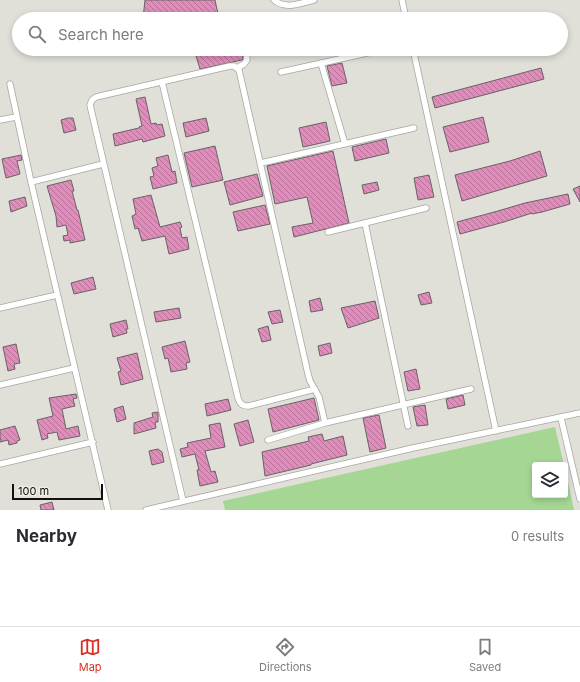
<!DOCTYPE html>
<html lang="en">
<head>
<meta charset="utf-8">
<style>
  :root { --surface:#fff; --page:#f7f7f7; --text:#2b2b33; --muted:#7c7c81; --line:#e1e1e2; --accent:#d93025 }
  body { margin:0; font-family:Inter,sans-serif; background:var(--page); color:var(--text) }
  .controls { position:absolute; right:12px; bottom:12px; display:grid; overflow:hidden; border-radius:4px; box-shadow:0 2px 6px #0003 }
  .controls button { width:36px; height:36px; display:grid; place-items:center; padding:0; border:0; border-bottom:1px solid var(--line); background:var(--surface); color:var(--text); font:20px sans-serif }
  .scale { position:absolute; left:12px; bottom:10px; width:91px; box-sizing:border-box; padding-left:4px; border:2px solid #12110f; border-top:0; font-size:11px; line-height:14px; white-space:nowrap; color:#12110f; -webkit-text-stroke:3px #edece5; paint-order:stroke }
  .list { margin:0; padding:0; list-style:none }
  h2 { display:flex; justify-content:space-between; align-items:center; height:52px; margin:0; padding:0 16px; font-size:17px }
  h2 small { font-size:13px; font-weight:400; color:var(--muted) }
  .icon { flex:none; width:22px; height:22px; fill:none; stroke:currentColor; stroke-width:2; stroke-linecap:round; stroke-linejoin:round }
  .map { position:relative; flex:none; width:580px; height:510px; overflow:hidden }
  .search { position:absolute; background:var(--surface); box-shadow:0 2px 6px #0003; left:12px; right:12px; top:12px; height:44px; display:flex; align-items:center; gap:10px; box-sizing:border-box; padding:0 14px; border-radius:22px; color:var(--muted); font-size:15px }
  .sheet { height:116px; background:var(--surface) }
  nav { display:flex; justify-content:space-around; align-items:center; box-sizing:border-box; height:56px; border-top:1px solid var(--line); background:var(--surface); font-size:11px; color:var(--muted) }
  nav a { display:grid; justify-items:center; gap:2px }
  nav .on { color:var(--accent) }
  .map>svg:first-child { display:block }
  .green { fill:#a5d694 }
  .building { fill:url(#building-back-hatch); stroke:#686265 }
  .lines { fill:none; stroke-linecap:round; stroke-linejoin:round }
  .minor-casing { stroke:#a7a6a0; stroke-width:7 }
  .minor { stroke:#fff; stroke-width:5.5 }
</style>
</head>
<body>
<div class="map">
<svg width="580" height="510" viewBox="0 0 580 510">
  <defs>
    <pattern id="building-back-hatch" width="6" height="6" patternUnits="userSpaceOnUse"><rect width="6" height="6" fill="#e08dbb"/><path d="M-1 5l2 2M0 0l6 6M5-1l2 2" fill="none" stroke="#b47296"/></pattern>
  </defs>
  <rect width="100%" height="100%" fill="#e0dfd8"/>
  <!-- green -->
  <path class="green" d="M555,427L564,465H535V495H565V469L574,510H225L223,501Z"/>
  <!-- building -->
  <path class="building" d="M145,0H215L218,14L194,19H143Z
    M194,49H242L243,59L242,60L200,69Z
    M342,63L347,83L332,86L327,66Z
    M541,68L544,79L435,108L432,97Z
    M145,97L151,124L156,123L157,125L162,124L165,136L143,142L142,139L115,146L113,134L139,128V127L142,126L136,99Z
    M483,117L489,142L450,152L443,127Z
    M68,118H73L76,130L64,133L61,120Z
    M206,118L209,131L186,137L183,123Z
    M326,122L330,141L303,147L299,128Z
    M386,139L389,153L355,161L352,147Z
    M215,146L223,180L192,187L184,153Z
    M333,151L349,223L294,237L292,227L313,223L307,197L275,204L267,166Z
    M540,151L547,176L462,201L455,175L510,161Z
    M21,155L22,160L17,161L20,174L6,178L2,159Z
    M168,155L172,172L175,171L177,183L153,189L150,177L154,176L152,168L158,166L156,158Z
    M257,174L263,196L230,205L224,182Z
    M429,175L434,197L418,200L414,178Z
    M71,180L74,191H72L77,210H78L85,240L70,243V240L64,241L63,236L68,235L66,225L57,227L56,216L47,186Z
    M377,182L379,190L364,194L362,185Z
    M580,186V202L573,189Z
    M568,194L570,204L542,212L532,214V213L504,222L460,234L457,222L498,211L525,203Z
    M151,195L160,227L180,222L182,227L180,228L182,238L187,237L189,249L169,254L165,236L142,241L138,228L135,229L132,216L136,214L133,199Z
    M25,197L27,206L11,212L9,201Z
    M265,205L270,224L238,231L233,212Z
    M93,277L96,289L74,294L71,283Z
    M429,292L432,303L421,305L418,295Z
    M320,298L323,310L311,312L309,301Z
    M375,301L379,318L348,328L341,308Z
    M179,308L181,318L156,322L154,312Z
    M280,310L283,322L272,324L268,312Z
    M126,320L128,329H126L127,333L113,337L110,324Z
    M268,326L271,340L262,342L258,329Z
    M185,341L190,362L186,363L187,369L171,372L168,358L165,359L162,347Z
    M330,343L332,353L320,356L318,346Z
    M16,344L20,363L14,364L15,369L8,371L3,347Z
    M137,353L143,379L121,385L118,372L121,371L117,358Z
    M416,369L420,389L408,391L404,372Z
    M76,394L77,398L73,399L75,406L62,409L66,429L78,426L80,436L59,440L57,432L47,434L48,438L42,440L37,420L53,416L49,398Z
    M463,395L465,405L448,409L446,399Z
    M314,398L319,420L273,432L268,409Z
    M228,399L231,410L207,416L205,404Z
    M425,405L428,425L417,426L413,407Z
    M123,406L126,419L117,422L114,409Z
    M158,412V422H155L156,428L134,434V423L153,417L152,413Z
    M379,415L386,448L370,452L363,418Z
    M248,420L254,442L240,446L234,424Z
    M220,423L225,447L205,451L211,472L215,471L218,482L200,486L197,470H199L195,454L182,457L180,449L188,447L187,443L211,438L209,425Z
    M15,426L20,440L17,441V443L9,445L8,440L0,442V430Z
    M322,434L324,441L343,436L347,455L311,464V465L265,476L262,452L309,441L308,437Z
    M158,449L162,452L164,462L152,465L149,451Z
    M52,502L54,510H41L40,505Z"/>
  <g class="lines">
    <defs>
      <path id="minor" d="M274,0C285,10 301,3 314,0
        M402,0L406,19
        M413,49L496,431
        M321,63L345,144
        M237,68L244,64L247,60L246,49
        M281,72L385,49
        M162,82L238,398C240,404 242,406 249,406L315,389
        M10,84L31,182L108,510
        M0,120L16,117
        M261,163L414,128
        M31,182L103,164
        M365,223L408,426
        M328,232L426,208
        M0,308L57,295
        M0,385L74,368
        M561,418L580,499
        M325,423L471,389
        M0,464L93,442
        M183,501L90,105L92,100L96,97L230,66H234L239,70L308,374L310,381L319,397L325,423L268,440
        M146,510L413,448L580,413"/>
    </defs>
    <!-- minor casing -->
    <use href="#minor" class="minor-casing"/>
    <!-- minor -->
    <use href="#minor" class="minor"/>
  </g>
</svg>
<div class="controls">
<button><svg class="icon" aria-label="layers" viewBox="0 0 24 24"><path d="M12 4l9 5-9 5-9-5zM3 14l9 5 9-5"/></svg></button>
</div>
<div class="scale">100 m</div>
<div class="search"><svg class="icon" aria-label="search" viewBox="0 0 24 24"><circle cx="10" cy="10" r="6"/><path d="M15 15l6 6"/></svg>Search here</div>
</div>
<section class="sheet">
<h2>Nearby<small>0 results</small></h2>
<ul class="list">
</ul>
</section>
<nav>
<a class="on"><svg class="icon" aria-label="map" viewBox="0 0 24 24"><path d="M3 6l6-2 6 2 6-2v14l-6 2-6-2-6 2zM9 4v14M15 6v14"/></svg>Map</a>
<a><svg class="icon" aria-label="directions" viewBox="0 0 24 24"><path d="M12 3l9 9-9 9-9-9zM9 14v-3h6M13 9l2 2-2 2"/></svg>Directions</a>
<a><svg class="icon" aria-label="saved" viewBox="0 0 24 24"><path d="M7 4h10v16l-5-4-5 4z"/></svg>Saved</a>
</nav>
</body>
</html>
